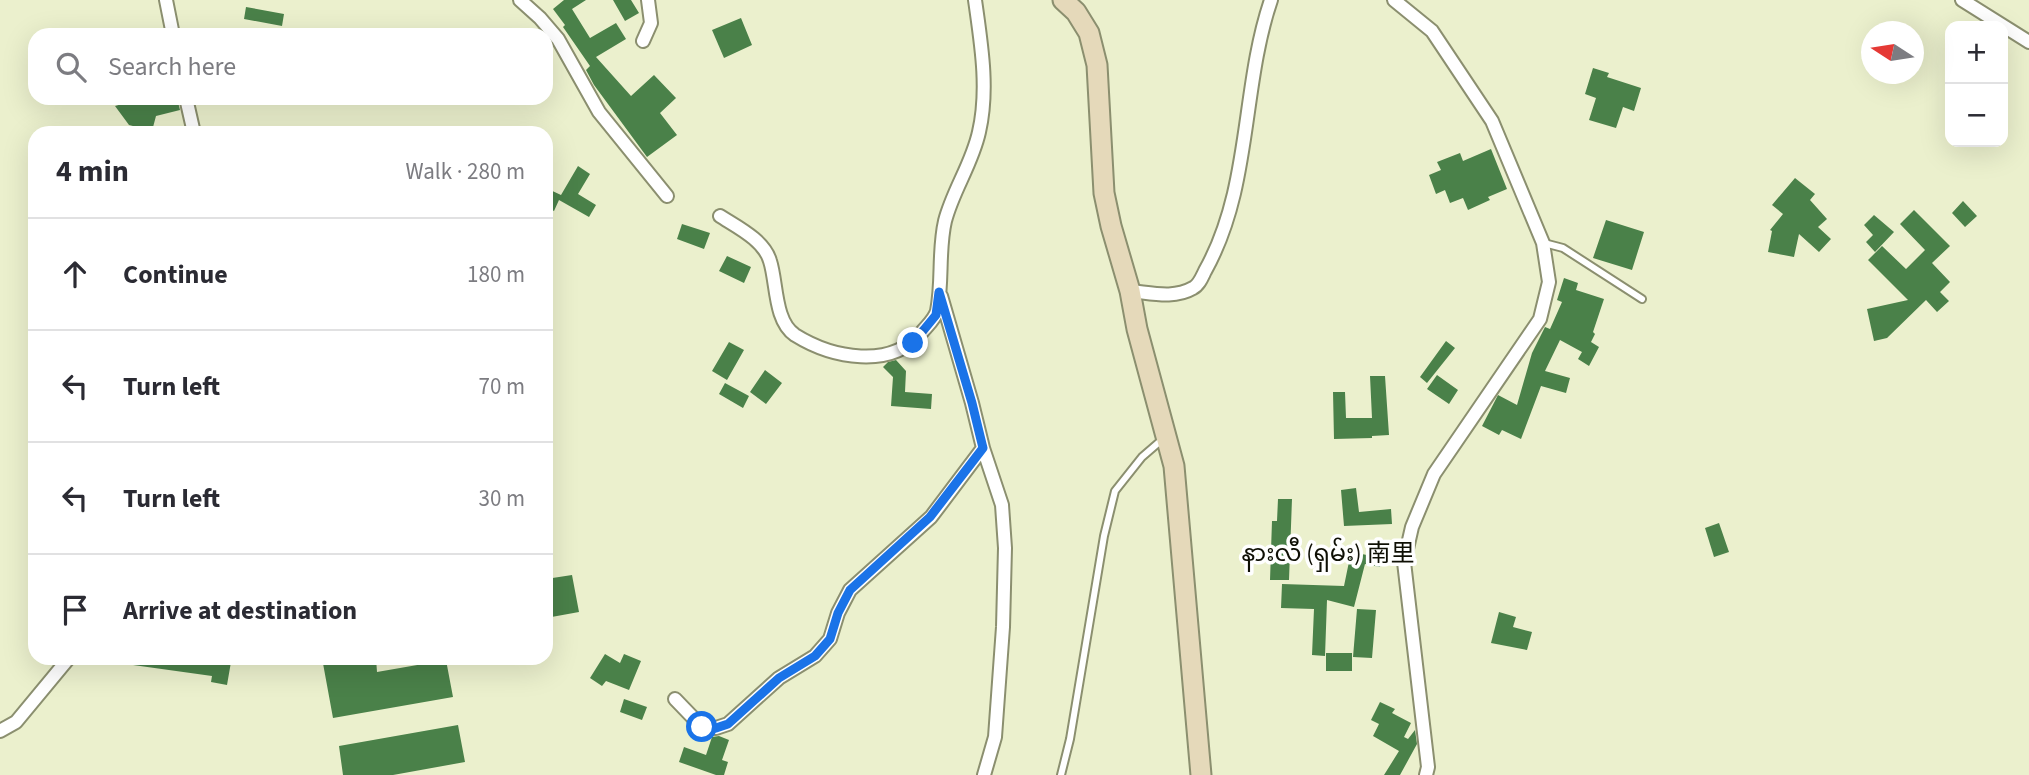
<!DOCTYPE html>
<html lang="en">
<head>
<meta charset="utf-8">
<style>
  :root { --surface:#fff; --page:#f2f2f3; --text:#2b2b33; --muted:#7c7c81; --line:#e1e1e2 }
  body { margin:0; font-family:"Source Sans 3","Noto Sans SC","Noto Sans Myanmar",sans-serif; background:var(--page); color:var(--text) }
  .controls { position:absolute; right:21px; top:21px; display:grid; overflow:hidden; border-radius:14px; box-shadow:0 7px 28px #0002 }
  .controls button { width:63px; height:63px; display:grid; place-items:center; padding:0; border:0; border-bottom:2px solid var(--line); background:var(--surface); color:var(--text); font:35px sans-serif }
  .compass { position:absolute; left:1861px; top:21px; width:63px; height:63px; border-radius:50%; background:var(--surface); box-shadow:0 7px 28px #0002; rotate:282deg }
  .stop { position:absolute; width:21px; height:21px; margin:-16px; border:5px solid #1a73e8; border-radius:50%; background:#fff }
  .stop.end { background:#1a73e8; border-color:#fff; box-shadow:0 2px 7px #0008 }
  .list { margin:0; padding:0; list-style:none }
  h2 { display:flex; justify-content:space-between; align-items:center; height:91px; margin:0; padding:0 28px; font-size:30px }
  h2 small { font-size:23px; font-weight:400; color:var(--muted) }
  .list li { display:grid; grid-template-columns:46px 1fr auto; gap:21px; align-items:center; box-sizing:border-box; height:112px; padding:0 28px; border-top:2px solid var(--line) }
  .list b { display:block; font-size:26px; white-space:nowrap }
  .list em { font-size:23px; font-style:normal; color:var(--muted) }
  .icon { flex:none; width:38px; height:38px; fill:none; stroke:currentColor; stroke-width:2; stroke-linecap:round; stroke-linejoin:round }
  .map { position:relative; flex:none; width:2029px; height:775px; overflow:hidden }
  .search { position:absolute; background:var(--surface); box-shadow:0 7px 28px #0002; left:28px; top:28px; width:525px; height:77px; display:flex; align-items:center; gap:18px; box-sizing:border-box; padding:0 24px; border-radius:21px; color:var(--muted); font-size:26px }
  .panel { position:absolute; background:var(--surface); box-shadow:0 7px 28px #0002; left:28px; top:126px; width:525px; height:539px; border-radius:21px }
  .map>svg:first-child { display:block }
  .building { fill:#4a8149 }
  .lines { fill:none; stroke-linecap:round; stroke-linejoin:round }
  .service-casing { stroke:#8b8f6f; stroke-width:10 }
  .minor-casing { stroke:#8b8f6f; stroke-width:16 }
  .secondary-casing { stroke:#8b8f6f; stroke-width:23 }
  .service { stroke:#fff; stroke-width:6 }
  .minor { stroke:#fff; stroke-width:12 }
  .secondary { stroke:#e5d9ba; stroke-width:19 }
  .route { stroke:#1a73e8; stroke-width:9 }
  .labels { text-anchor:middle; stroke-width:7; stroke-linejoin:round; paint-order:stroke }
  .quarter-label { font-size:24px; fill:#0e0f04; stroke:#fff }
</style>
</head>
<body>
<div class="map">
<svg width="2029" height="775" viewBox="0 0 2029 775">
  <rect width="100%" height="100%" fill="#ebf0cd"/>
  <!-- building -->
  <path class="building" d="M564,0H586L572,9L590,38L616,23L626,39L596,57L631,96L654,75L676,98L660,113L677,135L647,157L594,85L586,70L590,66L563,27L565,25L553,9Z
    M613,0H631L639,13L625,21Z
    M246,7L284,14L282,26L244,19Z
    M741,18L752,45L724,58L712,30Z
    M1593,68L1609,73L1607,77L1641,88L1634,111L1623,107L1616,128L1589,120L1596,98L1585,94Z
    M143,98H177L180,110L156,116L152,131L129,125L115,106Z
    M1491,149L1507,189L1488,197L1490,200L1468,210L1463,198L1450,203L1445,190L1436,194L1429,175L1441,170L1437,162L1460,153L1463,161Z
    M578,166L590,174L578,194L596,205L589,217L559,200L554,211L546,207V188L561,195Z
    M1795,178L1815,194L1810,200L1827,219L1818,227L1831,239L1819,252L1799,234L1794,257L1768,252L1772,231L1770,230L1783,214L1772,205Z
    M1963,201L1977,216L1965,227L1952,213Z
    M1914,210L1950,246L1932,263L1950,282L1940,292L1949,301L1937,312L1926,300L1887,338L1874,341L1867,309L1908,300L1868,260L1882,246L1906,269L1925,250L1900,224Z
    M1874,215L1894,232L1875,252L1866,242L1873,235L1864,225Z
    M1606,220L1644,232L1632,270L1593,258Z
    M682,224L710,233L704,249L677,239Z
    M727,256L751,267L744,283L719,271Z
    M1564,278L1578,283L1576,290L1604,299L1593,332L1595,334L1591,342L1599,347L1589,366L1578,359L1582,352L1560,340L1545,371L1570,378L1566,393L1541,386L1521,439L1502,430L1499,435L1482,426L1498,395L1517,405L1532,353L1545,327L1550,329L1562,302L1557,300Z
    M1446,341L1455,348L1427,383L1420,377Z
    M729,342L744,350L727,380L712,371Z
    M896,360L906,371L905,392L932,394L931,409L891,406L893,377L883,367L888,362Z
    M765,370L782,383L766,404L750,392Z
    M1437,375L1458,390L1449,404L1427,389Z
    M1370,376H1385L1389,435L1372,436V438L1334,439L1333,392H1345L1346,418H1372Z
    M725,383L749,396L743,408L719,394Z
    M1356,488L1359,512L1391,509L1392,524L1344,526L1341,490Z
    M1278,499H1292L1289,580H1270L1272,521H1277Z
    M1719,523L1729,552L1714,557L1705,528Z
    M1351,552L1367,555V552L1382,555L1380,567L1365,564L1354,607L1327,600L1325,656L1312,655L1314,609L1281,608L1282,584L1344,586Z
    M572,575L579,612L546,618V579Z
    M1357,609L1376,610L1372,658L1353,657Z
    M1499,612L1516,617L1513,627L1532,632L1527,650L1491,643Z
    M1326,653H1352V671H1326Z
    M605,654L620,663L624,654L641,661L629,690L606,681L602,686L590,678Z
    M133,658H210L231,662L227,685L211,682L212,676L133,665Z
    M322,658H376L377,672L446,660L453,697L333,718Z
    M624,699L647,707L642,720L620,712Z
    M1380,702L1395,709L1392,713L1411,723L1404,737L1408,739L1415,730L1417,744L1400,775H1384L1399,751L1373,736L1379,724L1371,720Z
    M458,725L465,762L393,775H343L339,746Z
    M719,736L729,740L722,760L728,762L724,775H716L679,762L684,747L706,755L712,737Z"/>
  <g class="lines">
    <defs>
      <path id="service" d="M1544,243L1563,248L1642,299
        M1061,775L1070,739L1104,536L1115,491L1142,457L1164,438"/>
      <path id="minor" d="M166,0L173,35
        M520,0L540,18L558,39L599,112L667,196
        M1394,0L1432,31L1492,121L1543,243L1549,282L1540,319L1434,474L1412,527L1404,562L1428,767L1426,775
        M1962,0L2029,42
        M643,41L651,23L648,0
        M186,98L194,133
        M720,216C737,227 764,240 770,261C777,282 774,321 795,335C832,358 891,370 922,332C927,326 935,319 937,311C943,281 938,251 945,221C953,190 972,164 979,132C989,89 981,43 975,0
        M1130,291C1152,293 1174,299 1193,288C1199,285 1202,277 1205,271C1252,187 1241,88 1271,0
        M983,448L1002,505L1005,548L1003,627L995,737L984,775
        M675,699L702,727L716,728L728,724L779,678L815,656L830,639L838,613L850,590L931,517L983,448L972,403L941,296
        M0,731L16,722L69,658"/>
      <path id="secondary" d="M1063,0L1076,12L1089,33L1097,65L1104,193L1111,226L1130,291L1137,329L1174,466L1201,775"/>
    </defs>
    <!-- service casing -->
    <use href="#service" class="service-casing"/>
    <!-- minor casing -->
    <use href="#minor" class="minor-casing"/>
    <!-- secondary casing -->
    <use href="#secondary" class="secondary-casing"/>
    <!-- service -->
    <use href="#service" class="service"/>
    <!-- minor -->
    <use href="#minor" class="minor"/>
    <!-- secondary -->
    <use href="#secondary" class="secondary"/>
  </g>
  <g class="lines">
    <!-- route -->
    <path class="route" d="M702,727L716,728L728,724L779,678L815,656L830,639L838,613L850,590L930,517L983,448L972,403L939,292L936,315L913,343"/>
  </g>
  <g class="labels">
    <!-- quarter labels -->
    <g class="quarter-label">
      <text x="1328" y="561">နားလီ (ရှမ်း) 南里</text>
    </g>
  </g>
</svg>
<div class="controls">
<button>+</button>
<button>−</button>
</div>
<svg class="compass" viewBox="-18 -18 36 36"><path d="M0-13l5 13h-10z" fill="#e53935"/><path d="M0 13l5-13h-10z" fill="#7c7c81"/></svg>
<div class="stop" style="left:702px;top:727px"></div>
<div class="stop end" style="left:913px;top:343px"></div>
<div class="search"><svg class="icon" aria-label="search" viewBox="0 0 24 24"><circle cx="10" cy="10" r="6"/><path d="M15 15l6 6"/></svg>Search here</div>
<section class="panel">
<h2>4 min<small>Walk · 280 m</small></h2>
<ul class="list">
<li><svg class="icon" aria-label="ahead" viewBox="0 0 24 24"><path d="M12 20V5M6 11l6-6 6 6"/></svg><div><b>Continue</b></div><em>180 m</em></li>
<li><svg class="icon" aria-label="left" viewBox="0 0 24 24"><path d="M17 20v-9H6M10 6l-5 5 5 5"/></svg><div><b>Turn left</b></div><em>70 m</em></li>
<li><svg class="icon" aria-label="left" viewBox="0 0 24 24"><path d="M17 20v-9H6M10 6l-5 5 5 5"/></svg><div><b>Turn left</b></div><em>30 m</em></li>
<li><svg class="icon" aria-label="arrive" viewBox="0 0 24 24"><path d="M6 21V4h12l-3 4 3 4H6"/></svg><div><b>Arrive at destination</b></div></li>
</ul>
</section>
</div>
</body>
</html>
